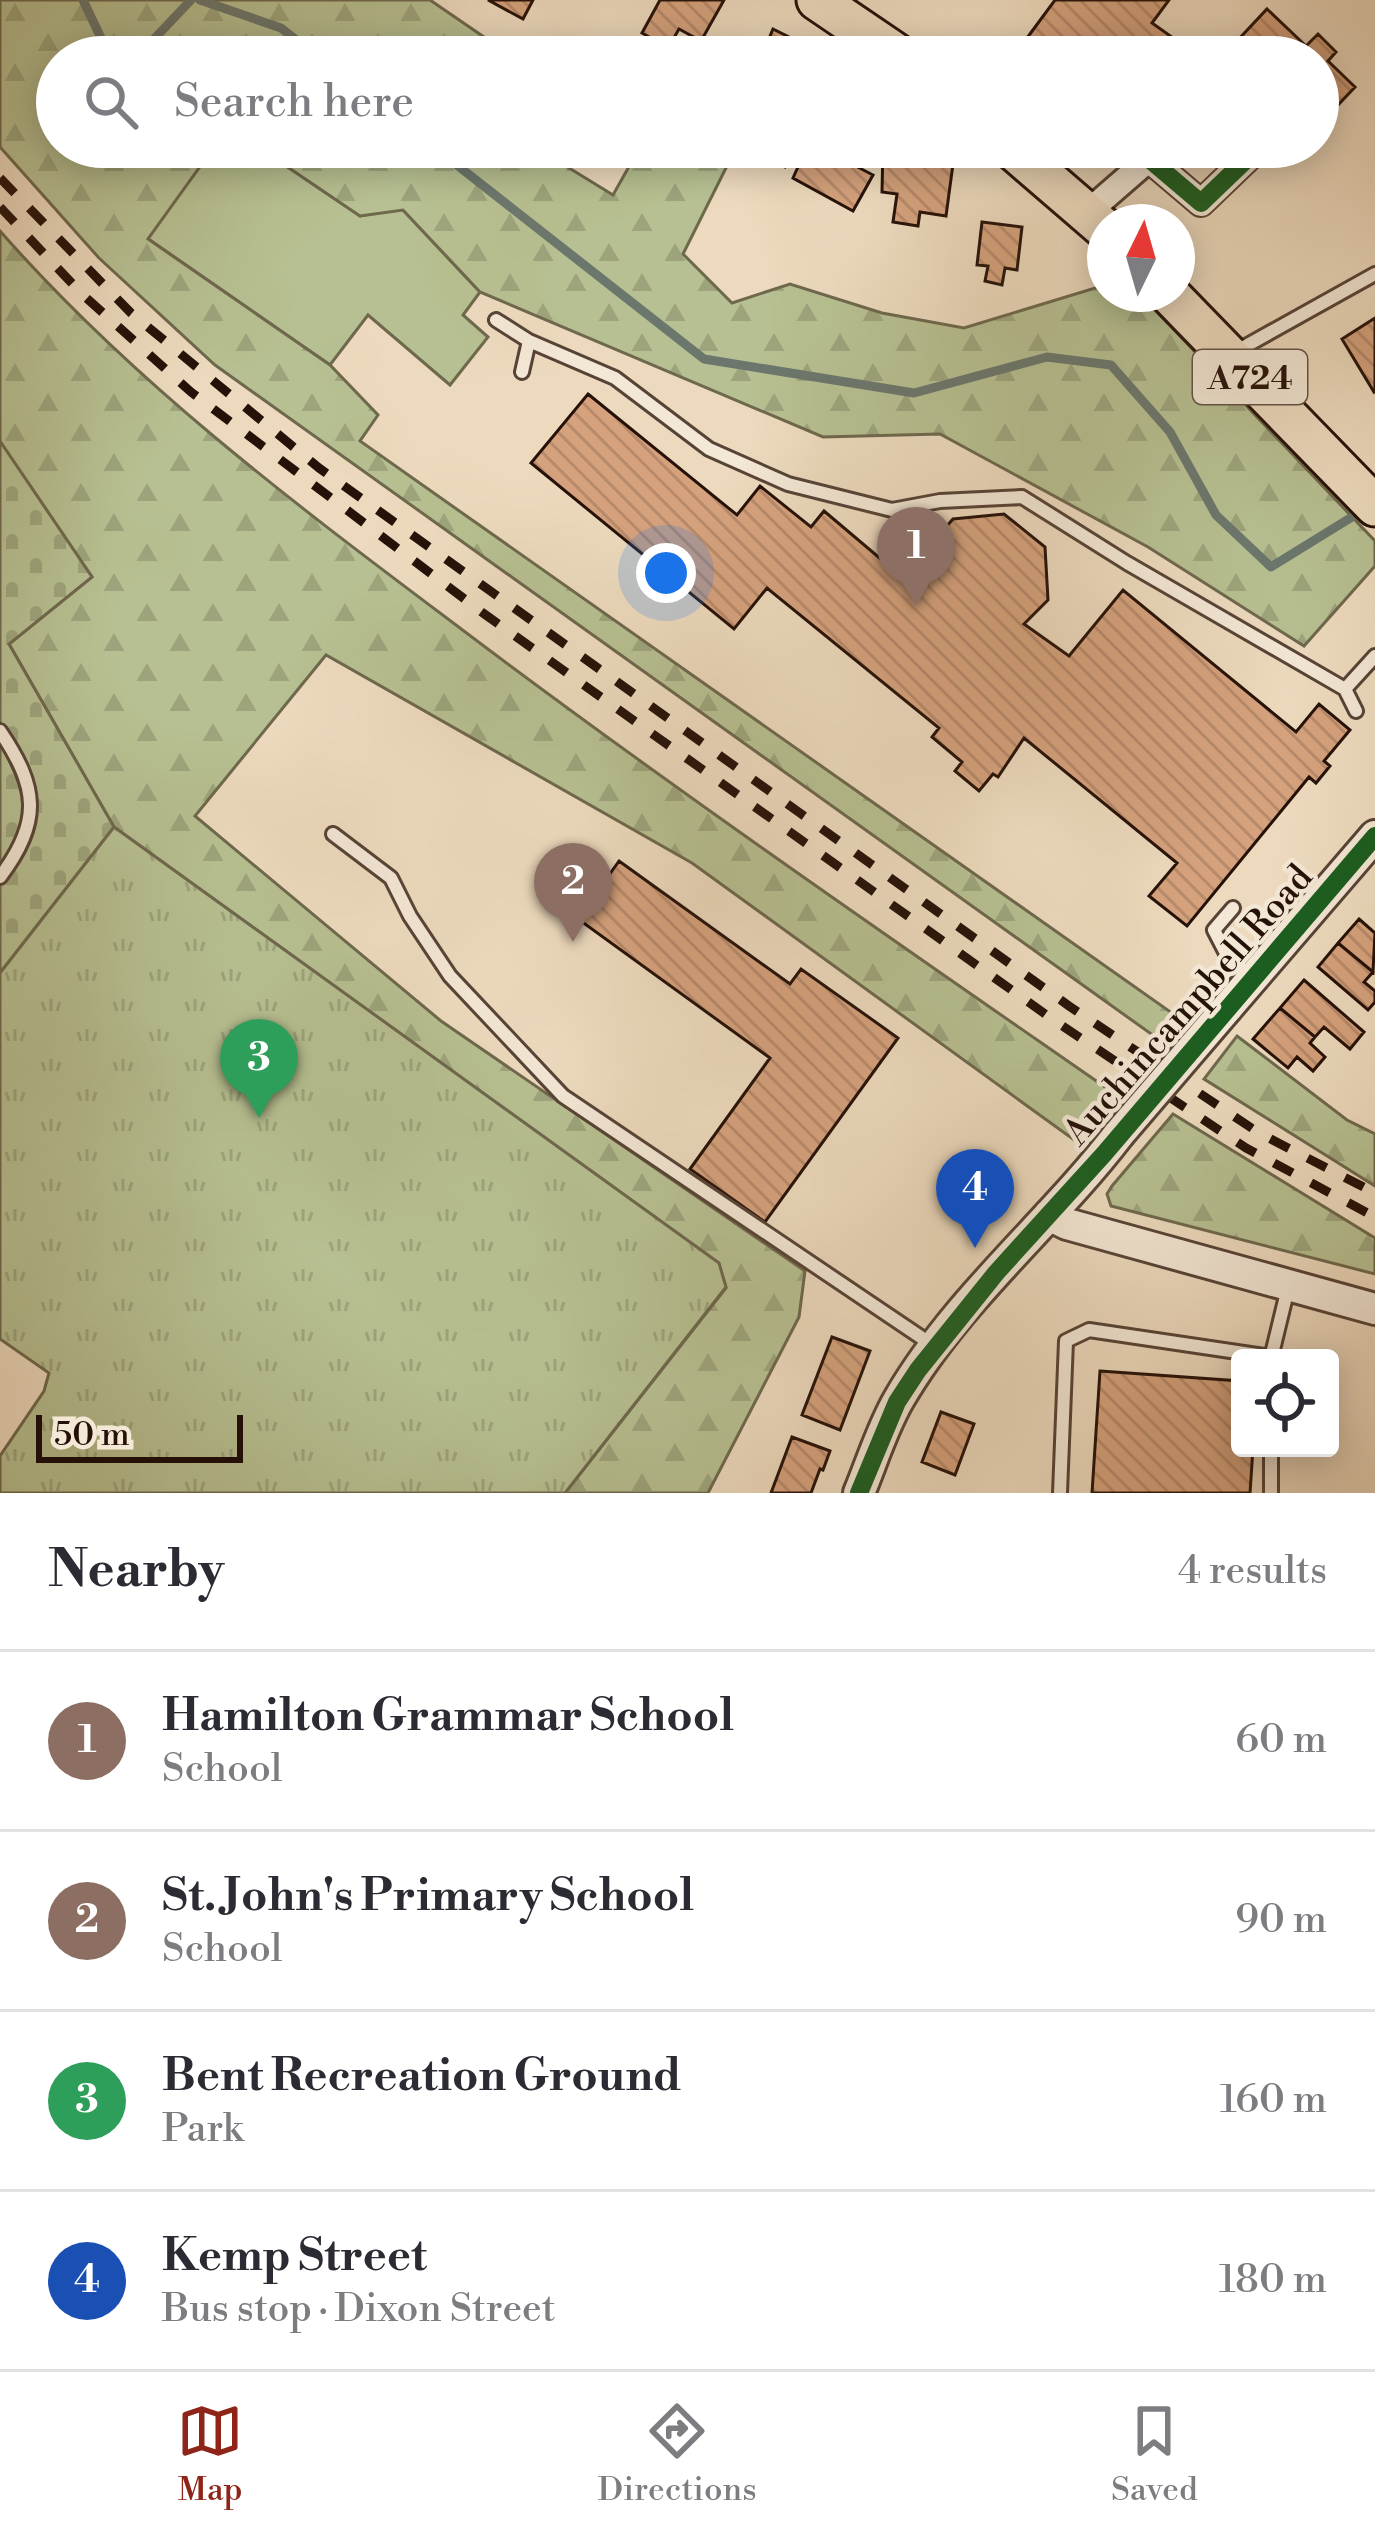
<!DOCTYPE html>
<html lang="en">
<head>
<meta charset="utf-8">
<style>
  :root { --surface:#fff; --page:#f2f2f3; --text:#2b2b33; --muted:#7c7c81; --line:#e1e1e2; --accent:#8f2418 }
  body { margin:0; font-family:"Libre Bodoni",serif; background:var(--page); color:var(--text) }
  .controls { position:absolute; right:36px; bottom:36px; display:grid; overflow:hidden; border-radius:12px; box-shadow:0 6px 30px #0003 }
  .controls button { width:108px; height:108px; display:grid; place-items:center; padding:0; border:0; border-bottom:3px solid var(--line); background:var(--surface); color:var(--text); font:60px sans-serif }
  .compass { position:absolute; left:1087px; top:204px; width:108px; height:108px; border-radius:50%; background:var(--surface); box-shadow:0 6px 30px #0003; rotate:5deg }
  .scale { position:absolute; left:36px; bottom:30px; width:207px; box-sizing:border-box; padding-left:12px; border:6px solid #251108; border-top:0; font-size:33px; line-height:42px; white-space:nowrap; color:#251108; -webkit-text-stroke:9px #f3e7d5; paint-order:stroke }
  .you { position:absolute; left:666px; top:573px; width:42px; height:42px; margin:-30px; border:9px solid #fff; border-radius:50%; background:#1a73e8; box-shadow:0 0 0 18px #1a73e833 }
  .badge { display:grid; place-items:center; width:78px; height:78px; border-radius:50%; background:var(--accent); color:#fff; font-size:39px; font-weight:700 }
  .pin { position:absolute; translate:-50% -99px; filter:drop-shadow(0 3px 6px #0008) }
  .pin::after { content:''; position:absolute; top:63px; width:42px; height:36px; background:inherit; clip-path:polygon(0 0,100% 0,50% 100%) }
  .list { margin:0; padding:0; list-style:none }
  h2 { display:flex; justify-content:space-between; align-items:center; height:156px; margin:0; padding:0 48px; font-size:51px }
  h2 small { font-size:39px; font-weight:400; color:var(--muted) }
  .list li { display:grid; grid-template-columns:78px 1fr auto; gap:36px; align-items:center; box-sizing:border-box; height:180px; padding:0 48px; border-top:3px solid var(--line) }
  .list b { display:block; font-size:45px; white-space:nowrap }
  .list p { margin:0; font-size:39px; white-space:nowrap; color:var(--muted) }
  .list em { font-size:39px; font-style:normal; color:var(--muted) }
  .icon { flex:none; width:66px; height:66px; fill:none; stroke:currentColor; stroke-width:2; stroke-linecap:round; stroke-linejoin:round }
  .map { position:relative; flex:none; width:1375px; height:1493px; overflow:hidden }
  .search { position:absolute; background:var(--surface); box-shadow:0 6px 30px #0003; left:36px; right:36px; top:36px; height:132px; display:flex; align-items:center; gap:30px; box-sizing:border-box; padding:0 42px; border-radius:66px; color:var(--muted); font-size:45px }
  .sheet { height:876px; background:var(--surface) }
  nav { display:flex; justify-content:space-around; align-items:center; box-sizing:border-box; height:168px; border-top:3px solid var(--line); background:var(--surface); font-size:33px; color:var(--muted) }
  nav a { display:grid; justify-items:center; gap:6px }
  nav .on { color:var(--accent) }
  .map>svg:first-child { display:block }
  .grass { fill:#b7c092; stroke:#6e684d; stroke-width:3 }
  .forest { fill:url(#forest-firs); stroke:#6e684d; stroke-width:3 }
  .cemetery { fill:url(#cemetery-stones); stroke:#6e684d; stroke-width:3 }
  .park { fill:url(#park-tufts); stroke:#6e684d; stroke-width:3 }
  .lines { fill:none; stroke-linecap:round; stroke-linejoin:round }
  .stream { stroke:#6b776d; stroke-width:9 }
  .building { fill:url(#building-back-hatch); stroke:#251108; stroke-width:3 }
  .service-casing { stroke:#574336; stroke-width:18 }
  .minor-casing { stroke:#574336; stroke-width:30 }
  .tertiary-casing { stroke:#574336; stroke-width:36 }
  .primary-casing { stroke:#251108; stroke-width:45 }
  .service { stroke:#f3e7d5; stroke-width:12 }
  .minor { stroke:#f3e7d5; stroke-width:24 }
  .tertiary { stroke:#f3e7d5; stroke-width:30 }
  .primary { stroke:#eddabe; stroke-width:39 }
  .rail { stroke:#251108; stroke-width:9; stroke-dasharray:21 21; stroke-linecap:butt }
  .tertiary-bridge-casing { stroke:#574336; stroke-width:36; stroke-linecap:butt }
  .tertiary-bridge { stroke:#f3e7d5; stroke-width:30 }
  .cycleway-casing { stroke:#f3e7d5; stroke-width:26 }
  .cycleway { stroke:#1b5e20; stroke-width:18 }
  .labels { text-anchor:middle; stroke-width:9; stroke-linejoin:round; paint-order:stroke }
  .shield { fill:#f3e7d5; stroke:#635146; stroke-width:3 }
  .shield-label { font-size:33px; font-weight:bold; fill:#251108 }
  .street-label { font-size:36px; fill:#251108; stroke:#f3e7d5 }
</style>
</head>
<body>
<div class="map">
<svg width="1375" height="1493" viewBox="0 0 1375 1493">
  <defs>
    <pattern id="forest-firs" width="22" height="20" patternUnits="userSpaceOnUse" patternTransform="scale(3)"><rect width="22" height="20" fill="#b7c092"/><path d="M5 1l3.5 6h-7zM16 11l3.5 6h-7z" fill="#9da47c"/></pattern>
    <pattern id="cemetery-stones" width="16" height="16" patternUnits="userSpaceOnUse" patternTransform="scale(3)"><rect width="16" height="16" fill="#b7c092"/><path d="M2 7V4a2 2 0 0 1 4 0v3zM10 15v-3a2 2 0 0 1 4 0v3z" fill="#9da47c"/></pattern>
    <pattern id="park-tufts" width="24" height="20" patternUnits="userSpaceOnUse" patternTransform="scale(3)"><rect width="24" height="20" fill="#b7c092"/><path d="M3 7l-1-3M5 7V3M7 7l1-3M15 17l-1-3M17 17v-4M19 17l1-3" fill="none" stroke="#9da47c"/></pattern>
    <pattern id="building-back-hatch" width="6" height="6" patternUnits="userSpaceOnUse" patternTransform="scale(3)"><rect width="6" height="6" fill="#d5a27d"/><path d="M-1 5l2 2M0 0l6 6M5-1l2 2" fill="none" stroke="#b78a6b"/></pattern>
  </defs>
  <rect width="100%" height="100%" fill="#eddabe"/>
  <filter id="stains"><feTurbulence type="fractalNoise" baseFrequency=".00167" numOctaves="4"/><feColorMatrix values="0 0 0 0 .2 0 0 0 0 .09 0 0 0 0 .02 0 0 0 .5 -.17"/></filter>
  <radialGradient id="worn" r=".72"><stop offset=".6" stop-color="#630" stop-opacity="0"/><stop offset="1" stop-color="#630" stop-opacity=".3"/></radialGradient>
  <!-- grass -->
  <path class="grass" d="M214,147H258L360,216L402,209L480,292L463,315L488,337L450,385L368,315L330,365L147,238Z"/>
  <!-- forest -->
  <path class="forest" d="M0,0H430L513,57H57V147H214L148,239L330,365L378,415L360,441L1179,1018L1161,1041L215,365L99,258L0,147Z
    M258,147H535L613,195L640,147H714L732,156L683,254L732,303L790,284L882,313L964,328L1105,285V294H1140L1375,541V566L1304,646L1148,547L940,434L823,437L480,292L403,210L360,216Z
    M0,231C130,379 287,498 444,616C663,782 889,937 1115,1094L1077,1142L692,863L326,655L195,816L441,1021L805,1271L799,1317L708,1493H565L726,1288L718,1263L114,827L9,644L92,577L0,442Z
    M1237,1036L1347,1120L1375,1134V1186L1204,1079Z
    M1173,1114L1375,1238V1274L1111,1206L1107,1194L1112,1186Z"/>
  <!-- cemetery -->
  <path class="cemetery" d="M0,441L92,577L9,644L114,827L0,973Z"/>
  <!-- park -->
  <path class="park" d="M114,827L719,1263L726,1287L565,1493H0V1456L44,1391L49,1373L0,1339V973Z"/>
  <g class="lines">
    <!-- stream -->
    <path class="stream" d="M83,0L110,57
      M200,0L281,28L318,57
      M137,57L191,0
      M434,147L704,359L914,393L1047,357L1111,365L1170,432L1216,515L1271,567L1365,509"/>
  </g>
  <!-- building -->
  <path class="building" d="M488,0H533L523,19Z
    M660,0H724L701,41L679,29L668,48L642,33Z
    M1055,0H1169L1152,23L1176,40L1163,57H1113L1103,50L1098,57H1053L1027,38Z
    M1267,9L1306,46L1318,34L1336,52L1328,61L1355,87L1320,124L1318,57H1222Z
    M773,29L797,41L790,57L765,48Z
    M722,42L750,57H714Z
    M756,147H796L785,167L754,151Z
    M807,147L856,148L860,160L850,163L873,175L853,211L793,178Z
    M883,147H891L890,155L953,164L946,216L920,212L918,226L893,222L897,194L882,192Z
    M982,222L1022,227L1017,270L1005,268L1002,285L985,281L988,266L977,265Z
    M1375,318V391L1374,392L1342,339Z
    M588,394L737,515L760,486L811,527L824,511L902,577L953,519L1004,514L1045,547L1048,600L1024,624L1069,656L1123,590L1296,732L1319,704L1350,730L1324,761L1330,766L1316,783L1309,777L1187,926L1149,896L1177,863L1024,738L998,777L993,774L979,791L955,771L962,762L932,737L939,728L767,588L734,629L531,463Z
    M619,861L790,984L801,969L898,1038L765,1222L690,1169L770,1058L578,919Z
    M1359,919L1375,933L1373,972L1338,943Z
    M1338,943L1373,972L1364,982L1375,991V1002L1368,1010L1318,967Z
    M1304,980L1364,1032L1350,1049L1324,1027L1315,1037L1280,1008Z
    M1280,1008L1315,1037L1310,1043L1325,1057L1313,1071L1297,1057L1288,1068L1253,1039Z
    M832,1337L870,1351L840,1430L802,1415Z
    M1100,1371L1240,1381V1448H1253L1250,1493H1092Z
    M941,1412L974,1424L955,1475L922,1462Z
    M792,1437L830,1451L823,1470L820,1469L811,1493H771Z"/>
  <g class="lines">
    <defs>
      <path id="service" d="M496,320L529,341L615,378L709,449L788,484L892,510L940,501L1022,497L1127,563L1345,689
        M1235,352L1375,274
        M522,372L529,341
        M1356,711L1345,689L1375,656
        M0,731C38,787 42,822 0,877
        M333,834L391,878L410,916L450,976L563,1096L931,1344
        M1233,908L1214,930L1229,959L1252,977
        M1271,1358L1288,1288
        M1271,1448V1493
        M1060,1493L1066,1341L1089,1330L1271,1357"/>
      <path id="minor" d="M1135,147L1201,203L1251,155
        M1088,212L1149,159"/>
      <path id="tertiary" d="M1227,1008L1375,836
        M1049,1215L1067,1224L1375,1309
        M859,1493C872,1462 882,1428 899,1399C957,1299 1050,1224 1119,1134"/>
      <path id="primary" d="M817,0L901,57
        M1010,147L1105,229
        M1169,294L1375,506"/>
    </defs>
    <!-- service casing -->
    <use href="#service" class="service-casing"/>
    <!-- minor casing -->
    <use href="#minor" class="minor-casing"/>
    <!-- tertiary casing -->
    <use href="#tertiary" class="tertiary-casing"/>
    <!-- primary casing -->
    <use href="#primary" class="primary-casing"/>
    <!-- service -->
    <use href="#service" class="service"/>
    <!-- minor -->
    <use href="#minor" class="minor"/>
    <!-- tertiary -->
    <use href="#tertiary" class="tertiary"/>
    <!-- primary -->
    <use href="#primary" class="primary"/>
    <!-- rail -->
    <path class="rail" d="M0,178L131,313L319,468L1069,1006L1259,1133L1375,1193
      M0,207L82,294L191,392L483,613L1055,1021L1246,1148L1375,1217"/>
    <defs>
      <path id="tertiary-bridge" d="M1119,1134L1227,1008"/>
    </defs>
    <!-- tertiary-bridge casing -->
    <use href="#tertiary-bridge" class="tertiary-bridge-casing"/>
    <!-- tertiary-bridge -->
    <use href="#tertiary-bridge" class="tertiary-bridge"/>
    <defs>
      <path id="cycleway" d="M1135,147L1201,203L1251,155
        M859,1493L897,1402L918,1370L996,1273L1104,1154L1375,836"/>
    </defs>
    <!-- cycleway casing -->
    <use href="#cycleway" class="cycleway-casing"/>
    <!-- cycleway -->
    <use href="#cycleway" class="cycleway"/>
  </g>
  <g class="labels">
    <!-- shield labels -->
    <rect class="shield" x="1193" y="350" width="114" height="54" rx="9"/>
    <g class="shield-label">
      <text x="1250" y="389">A724</text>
    </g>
    <!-- street labels -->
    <g class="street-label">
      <text transform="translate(1187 1004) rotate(-49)" y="13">Auchincampbell Road</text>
    </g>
  </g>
  <rect width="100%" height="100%" filter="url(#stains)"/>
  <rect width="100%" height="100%" fill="url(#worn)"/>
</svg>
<div class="controls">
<button><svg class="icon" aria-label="locate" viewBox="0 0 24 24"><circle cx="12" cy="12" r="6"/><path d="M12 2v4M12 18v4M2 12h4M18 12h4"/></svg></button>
</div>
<svg class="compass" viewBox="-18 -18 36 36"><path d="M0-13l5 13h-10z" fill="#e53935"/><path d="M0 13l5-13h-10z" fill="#7c7c81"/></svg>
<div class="scale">50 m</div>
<div class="you"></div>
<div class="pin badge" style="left:916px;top:606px;background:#8d6e63">1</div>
<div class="pin badge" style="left:573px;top:942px;background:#8d6e63">2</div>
<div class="pin badge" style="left:259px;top:1118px;background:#2e9e5b">3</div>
<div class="pin badge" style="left:975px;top:1248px;background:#1a4fb4">4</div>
<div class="search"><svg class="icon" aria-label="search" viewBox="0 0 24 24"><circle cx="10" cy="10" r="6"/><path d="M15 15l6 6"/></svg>Search here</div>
</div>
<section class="sheet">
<h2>Nearby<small>4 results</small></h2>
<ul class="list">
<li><span class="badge" style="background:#8d6e63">1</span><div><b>Hamilton Grammar School</b><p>School</p></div><em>60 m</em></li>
<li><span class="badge" style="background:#8d6e63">2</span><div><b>St. John's Primary School</b><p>School</p></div><em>90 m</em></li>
<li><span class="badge" style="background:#2e9e5b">3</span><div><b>Bent Recreation Ground</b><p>Park</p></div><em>160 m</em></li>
<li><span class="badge" style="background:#1a4fb4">4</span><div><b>Kemp Street</b><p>Bus stop · Dixon Street</p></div><em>180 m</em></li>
</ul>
</section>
<nav>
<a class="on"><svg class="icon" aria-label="map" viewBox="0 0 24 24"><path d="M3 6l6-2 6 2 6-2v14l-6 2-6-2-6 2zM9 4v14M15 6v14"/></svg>Map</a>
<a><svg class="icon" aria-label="directions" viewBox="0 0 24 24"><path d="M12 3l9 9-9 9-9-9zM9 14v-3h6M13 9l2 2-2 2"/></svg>Directions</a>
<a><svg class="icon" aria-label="saved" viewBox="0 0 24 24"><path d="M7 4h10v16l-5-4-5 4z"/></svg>Saved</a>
</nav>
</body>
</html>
